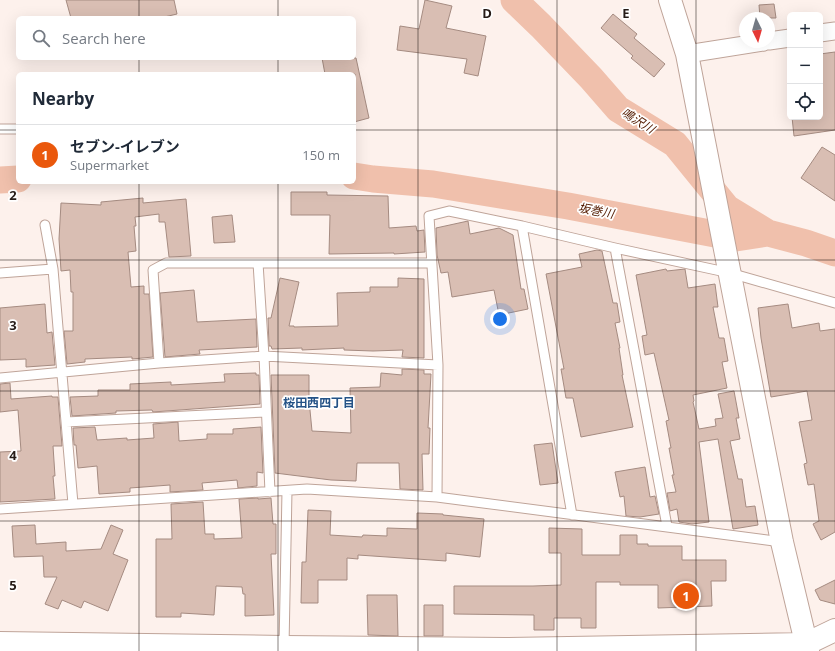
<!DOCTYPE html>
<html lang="en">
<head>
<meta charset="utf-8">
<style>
  :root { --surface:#fff; --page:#f6f6f7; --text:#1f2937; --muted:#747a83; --line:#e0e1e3; --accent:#ea580c }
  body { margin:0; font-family:"Open Sans","Noto Sans JP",sans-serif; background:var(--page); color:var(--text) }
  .controls { position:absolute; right:12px; top:12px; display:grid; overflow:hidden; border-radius:6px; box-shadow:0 4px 16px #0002 }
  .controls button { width:36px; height:36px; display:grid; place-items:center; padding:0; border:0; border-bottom:1px solid var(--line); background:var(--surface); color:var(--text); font:20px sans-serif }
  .compass { position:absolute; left:739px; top:12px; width:36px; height:36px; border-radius:50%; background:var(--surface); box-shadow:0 4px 16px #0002; rotate:175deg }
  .you { position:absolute; left:500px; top:319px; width:14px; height:14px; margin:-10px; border:3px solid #fff; border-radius:50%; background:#1a73e8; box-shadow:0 0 0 6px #1a73e833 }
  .badge { display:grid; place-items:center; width:26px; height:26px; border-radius:50%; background:var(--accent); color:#fff; font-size:13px; font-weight:700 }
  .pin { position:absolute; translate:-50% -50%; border:2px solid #fff; box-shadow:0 1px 4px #0006 }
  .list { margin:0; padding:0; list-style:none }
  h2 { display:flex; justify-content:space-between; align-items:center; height:52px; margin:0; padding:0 16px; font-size:17px }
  h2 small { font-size:13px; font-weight:400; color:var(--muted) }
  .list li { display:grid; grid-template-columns:26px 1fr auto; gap:12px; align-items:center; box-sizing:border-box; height:60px; padding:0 16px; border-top:1px solid var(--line) }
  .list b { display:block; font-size:15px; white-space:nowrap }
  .list p { margin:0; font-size:13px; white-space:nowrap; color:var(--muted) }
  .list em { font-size:13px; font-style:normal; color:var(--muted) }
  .icon { flex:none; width:22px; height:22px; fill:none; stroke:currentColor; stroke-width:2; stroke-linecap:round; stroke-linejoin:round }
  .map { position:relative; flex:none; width:835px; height:651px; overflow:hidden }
  .search { position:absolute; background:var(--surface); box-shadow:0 4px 16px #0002; left:16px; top:16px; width:340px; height:44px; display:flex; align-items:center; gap:10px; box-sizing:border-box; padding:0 14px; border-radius:6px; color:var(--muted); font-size:15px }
  .panel { position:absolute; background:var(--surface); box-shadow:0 4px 16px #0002; left:16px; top:72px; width:340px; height:112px; border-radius:6px }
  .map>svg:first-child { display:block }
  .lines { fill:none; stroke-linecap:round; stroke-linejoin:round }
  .river { stroke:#f0c0ac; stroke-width:27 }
  .building { fill:#d9beb3; stroke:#a58b81 }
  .service-casing { stroke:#bfa499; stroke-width:11 }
  .minor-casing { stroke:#bfa499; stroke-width:19 }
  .tertiary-casing { stroke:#bfa499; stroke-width:24 }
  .service { stroke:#fff; stroke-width:9 }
  .minor { stroke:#fff; stroke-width:17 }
  .tertiary { stroke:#fff; stroke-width:22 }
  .grid { fill:none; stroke:#261c18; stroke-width:1; stroke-opacity:0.55 }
  .labels { text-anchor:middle; stroke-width:3.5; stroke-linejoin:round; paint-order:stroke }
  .water-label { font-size:12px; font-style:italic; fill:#531b00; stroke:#fff }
  .neighbourhood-label { font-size:12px; font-weight:bold; fill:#245286; stroke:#fff }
  .grid-label { font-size:13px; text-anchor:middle; font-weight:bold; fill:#261c18; stroke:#fff; stroke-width:3.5; stroke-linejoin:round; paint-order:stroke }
</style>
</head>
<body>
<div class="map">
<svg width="835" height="651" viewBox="0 0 835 651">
  <rect width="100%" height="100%" fill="#fdf1ec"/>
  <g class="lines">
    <!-- river -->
    <path class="river" d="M514,0L541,26L591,78L618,109L675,144L727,208L768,233
      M354,176L373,179L433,184L568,206L736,238L768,233L806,243L835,253
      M0,180L18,179"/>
  </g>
  <!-- building -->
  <path class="building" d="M66,0H174L177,14L160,18H71Z
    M425,0L452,6L446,28L486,36L478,76L464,73L467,59L397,50L400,26L419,29Z
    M774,4L776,18H760L759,5Z
    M613,14L637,34L634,38L665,64L654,77L631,58L633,56L601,28Z
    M835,52V130L794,136L792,117H820V54Z
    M322,58H356L369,118L354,122L355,74H325Z
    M822,147L835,155V201L801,178Z
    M291,192H327V195L388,196L389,228L416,226L417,231L424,230L425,252L394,254V253L329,254L330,215H291Z
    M143,198V203L186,199L191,256L169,257L165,222H159V214L135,217L136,226H134L136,251L128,252L131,287L144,286V294H149L153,357L132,359V357L85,359V362L67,364L64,331H73V292H71L70,270L61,271L59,239L61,203L101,205V202Z
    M232,215L235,242L214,243L212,217Z
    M468,221L470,234L499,228L513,235L521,289H524L528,309L499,315L494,290L452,297L448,272L441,273L437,255L436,228Z
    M597,250L602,251L613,303H617L620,322L615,323L620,348H619L623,375H622L633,427L581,437L573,398H566L561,369H564L546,274L582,267L579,254Z
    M666,269L667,271L685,269L688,288L715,284L718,307H713L719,338H724L728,361L722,362L727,388L693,395L694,401L693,402L699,429L716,426L715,419L723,418L718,394L734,391L739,418H736L740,439L730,441L738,479H742L746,507L755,506L758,525L733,529L718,439L699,442L709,522L692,524L679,522L677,509L670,511L667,493L676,492L672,475H674L669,448H671L666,421L669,420L654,353L645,355L642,336L647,335L636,275Z
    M280,278L299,282L289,326H294V327L338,326L337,293L370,292V287H398V278L424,279V358L402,357L403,350L373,351L344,350V348L302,350V348L272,349L271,346H269L268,318H271Z
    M194,290L197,322L256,319L257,347L199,350L200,354L165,357L160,293Z
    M45,304L47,333L52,332L55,365L26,367V359L0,360V308Z
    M788,304L792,328L819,323L820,331L835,329V532L821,540L813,524L819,521L814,484L808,485L804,464L807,463L799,422L812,420L807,391L771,397L761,338L758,308Z
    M402,369L424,370V374H431L428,428H430L429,454H422L423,490L400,489L399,463H357L356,481L331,480L275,473L271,375H309V400L312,431L351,433L350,388L380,387L381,373L402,375Z
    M256,373V375H259L260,404L153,412L152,410L116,411V413L72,416L70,397L98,396V390H130V384L171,382V385L225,382L224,374Z
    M10,383L11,399L52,396V397H58L62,446H53L55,476H53L55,499L0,502V452L21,451L18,410L0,412V384Z
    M178,422L179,441L207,439V434H233V429L261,427L263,473L257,472V486L238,488L237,480L202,483L203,490L170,492V485L130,488V492L99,494L97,466L78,468L76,445H74L73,428L95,427L97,440L127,438V440L154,438L153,424Z
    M552,443L558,483L540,485L534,445Z
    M645,467L650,497L655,496L659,514L640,517L626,516L624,496L620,497L615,472Z
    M258,498V499L271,498L273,524H276V554H271L274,615L245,616V594H243L242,587L216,586L214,615L181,613V617H156V539H172L171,504L203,502L205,534H214V539L242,538L239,499Z
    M308,510L331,511L330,535L362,537L363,535L387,536V528L417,529V513L443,514V515L484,519L480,557L446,553V561L358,555V559L347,558V580H318V603H301L302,562H306Z
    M35,525L36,544L66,542V551L101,549L111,525L123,530L113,554L128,560L108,611L84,601L81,608L62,600L58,609L45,604L57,577H44L43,556L14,557L12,526Z
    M549,528L582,529V555H620V535H637V544H648V546H682V560H726V581H711L712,606L658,608V585H620V582H596V628H581V618H554V630H534V615L454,614V586H533L561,585V553H549Z
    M835,580V604L820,600L815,590Z
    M367,595H397L398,636L368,635Z
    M424,605H443V636H424Z"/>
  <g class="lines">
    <defs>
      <path id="service" d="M0,129H18
        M45,225L53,269L73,504
        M522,226L572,515
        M615,248L667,526
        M258,263L264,356L270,492
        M0,273L53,269
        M159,363L153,270L166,263H431
        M0,378L159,363L264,356L438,365
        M66,422L266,412
        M437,497L438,365L429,216L449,211L522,226L615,248L730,273L835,303
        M0,509L307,489L437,497L782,542
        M284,647L287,491"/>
      <path id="minor" d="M820,33L835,31
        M769,41L790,38
        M687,54L764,42"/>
      <path id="tertiary" d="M670,0L687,54L782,542L808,651
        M0,643L284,647L505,649L806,644L835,630"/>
    </defs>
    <!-- service casing -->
    <use href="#service" class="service-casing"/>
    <!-- minor casing -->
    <use href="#minor" class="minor-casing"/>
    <!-- tertiary casing -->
    <use href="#tertiary" class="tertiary-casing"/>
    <!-- service -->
    <use href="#service" class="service"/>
    <!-- minor -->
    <use href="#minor" class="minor"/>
    <!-- tertiary -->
    <use href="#tertiary" class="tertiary"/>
  </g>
  <!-- grid -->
  <path class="grid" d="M139,0V18M278,0V18M418,0V651M557,0V651M696,0V651M139,58V74M278,58V74M0,130H18M354,130H835M139,182V651M278,182V651M0,260H835M0,391H835M0,521H835"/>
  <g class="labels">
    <!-- water labels -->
    <g class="water-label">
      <text transform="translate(638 121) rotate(32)" y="4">鳴沢川</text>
      <text transform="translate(596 211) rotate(11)" y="4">坂巻川</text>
    </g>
    <!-- neighbourhood labels -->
    <g class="neighbourhood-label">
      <text x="319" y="407">桜田西四丁目</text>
    </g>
  </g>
  <g class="grid-label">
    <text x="487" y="18">D</text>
    <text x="626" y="18">E</text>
    <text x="13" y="200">2</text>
    <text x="13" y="330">3</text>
    <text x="13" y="460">4</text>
    <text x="13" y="590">5</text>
  </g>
</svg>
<div class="controls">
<button>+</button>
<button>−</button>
<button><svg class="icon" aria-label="locate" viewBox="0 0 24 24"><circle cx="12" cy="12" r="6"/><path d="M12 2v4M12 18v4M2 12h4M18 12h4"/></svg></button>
</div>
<svg class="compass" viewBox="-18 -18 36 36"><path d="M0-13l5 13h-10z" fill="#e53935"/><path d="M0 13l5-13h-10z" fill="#747a83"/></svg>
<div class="you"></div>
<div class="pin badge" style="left:686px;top:596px">1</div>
<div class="search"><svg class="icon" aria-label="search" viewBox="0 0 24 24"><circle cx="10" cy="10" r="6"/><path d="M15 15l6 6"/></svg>Search here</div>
<section class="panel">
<h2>Nearby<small></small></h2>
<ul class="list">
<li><span class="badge">1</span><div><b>セブン-イレブン</b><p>Supermarket</p></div><em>150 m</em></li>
</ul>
</section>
</div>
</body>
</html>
